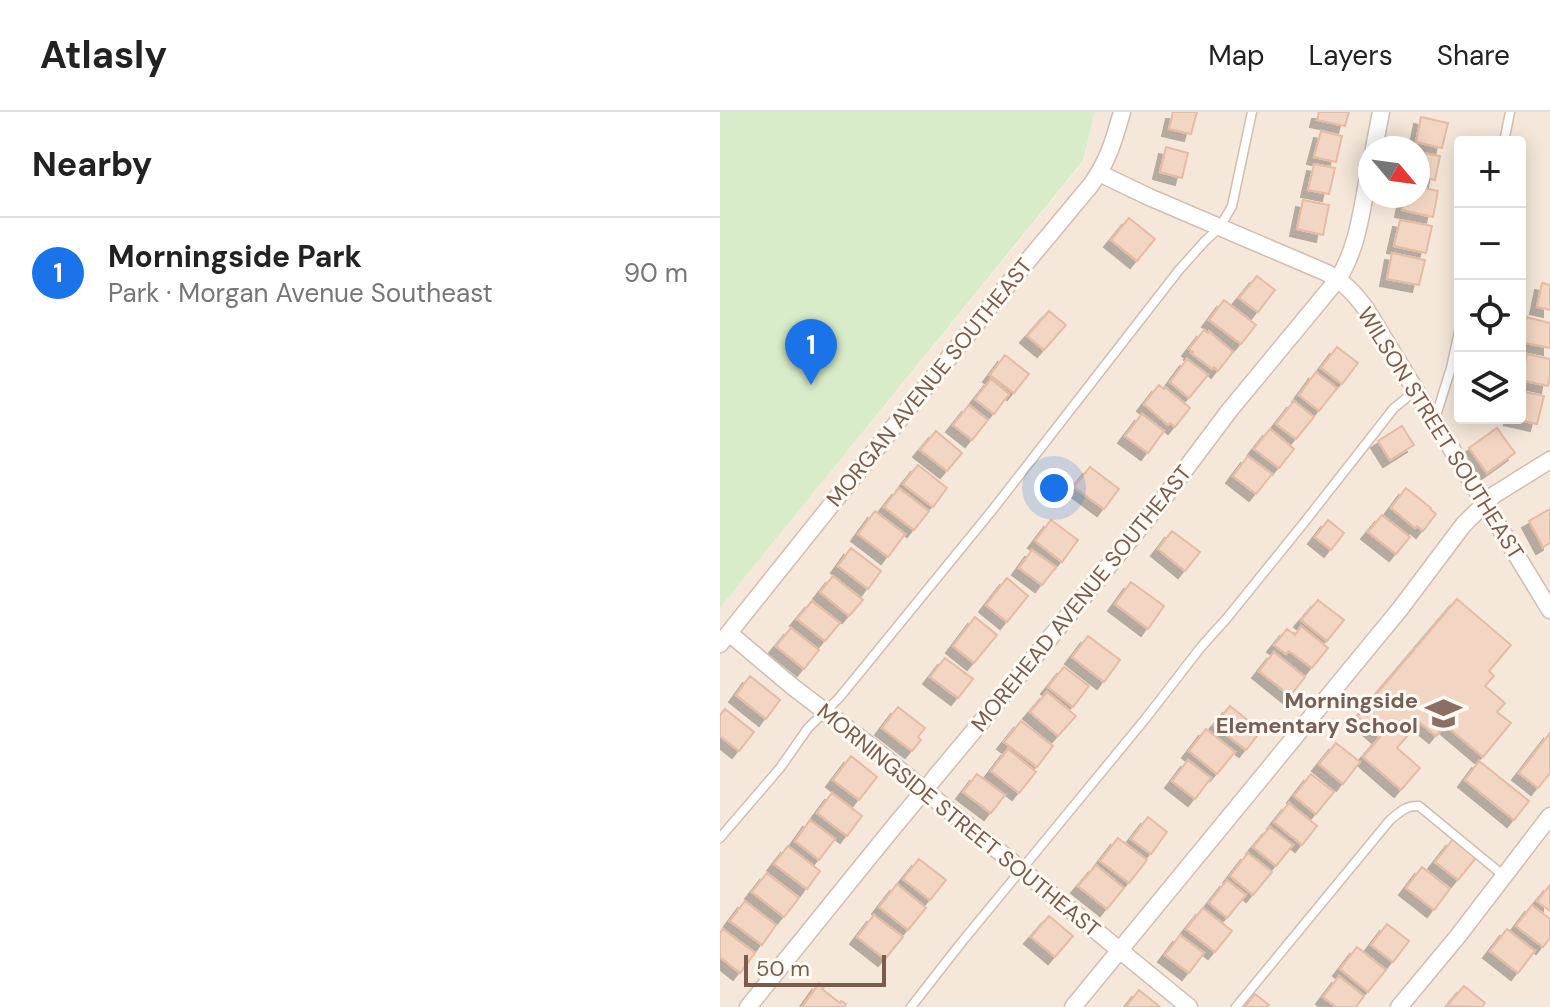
<!DOCTYPE html>
<html lang="en">
<head>
<meta charset="utf-8">
<style>
  :root { --surface:#fff; --page:#f2f2f2; --text:#222; --muted:#767676; --line:#e0e0e0; --accent:#1a73e8 }
  body { margin:0; font-family:"DM Sans",sans-serif; background:var(--page); color:var(--text) }
  .controls { position:absolute; right:24px; top:24px; display:grid; overflow:hidden; border-radius:8px; box-shadow:0 4px 20px #0003 }
  .controls button { width:72px; height:72px; display:grid; place-items:center; padding:0; border:0; border-bottom:2px solid var(--line); background:var(--surface); color:var(--text); font:40px sans-serif }
  .compass { position:absolute; left:638px; top:24px; width:72px; height:72px; border-radius:50%; background:var(--surface); box-shadow:0 4px 20px #0003; rotate:119deg }
  .scale { position:absolute; left:24px; bottom:20px; width:142px; box-sizing:border-box; padding-left:8px; border:4px solid #7a5c4d; border-top:0; font-size:22px; line-height:28px; white-space:nowrap; color:#7a5c4d; -webkit-text-stroke:6px #fffaf3; paint-order:stroke }
  .you { position:absolute; left:334px; top:376px; width:28px; height:28px; margin:-20px; border:6px solid #fff; border-radius:50%; background:#1a73e8; box-shadow:0 0 0 12px #1a73e833 }
  .badge { display:grid; place-items:center; width:52px; height:52px; border-radius:50%; background:var(--accent); color:#fff; font-size:26px; font-weight:700 }
  .pin { position:absolute; translate:-50% -66px; filter:drop-shadow(0 2px 4px #0008) }
  .pin::after { content:''; position:absolute; top:42px; width:28px; height:24px; background:inherit; clip-path:polygon(0 0,100% 0,50% 100%) }
  .list { margin:0; padding:0; list-style:none }
  h2 { display:flex; justify-content:space-between; align-items:center; height:104px; margin:0; padding:0 32px; font-size:34px }
  h2 small { font-size:26px; font-weight:400; color:var(--muted) }
  .list li { display:grid; grid-template-columns:52px 1fr auto; gap:24px; align-items:center; box-sizing:border-box; height:112px; padding:0 32px; border-top:2px solid var(--line) }
  .list b { display:block; font-size:30px; white-space:nowrap }
  .list p { margin:0; font-size:26px; white-space:nowrap; color:var(--muted) }
  .list em { font-size:26px; font-style:normal; color:var(--muted) }
  .icon { flex:none; width:44px; height:44px; fill:none; stroke:currentColor; stroke-width:2; stroke-linecap:round; stroke-linejoin:round }
  .map { position:relative; flex:none; width:830px; height:895px; overflow:hidden }
  header { display:flex; align-items:center; gap:48px; box-sizing:border-box; height:112px; padding:0 40px; background:var(--surface); border-bottom:2px solid var(--line) }
  header strong { font-size:38px }
  nav { display:flex; gap:44px; margin-inline-start:auto; font-size:28px }
  main { display:flex }
  aside { flex:1; background:var(--surface) }
  .map>svg:first-child { display:block }
  .residential { fill:#f5e8da; fill-rule:evenodd }
  .green { fill:#d8ecc9 }
  .building { fill:#f3d5c3; stroke:#e6bba3; stroke-width:2; filter:url(#shadow) }
  .lines { fill:none; stroke-linecap:round; stroke-linejoin:round }
  .lane-casing { stroke:#d1beb0; stroke-width:11 }
  .street-casing { stroke:#d1beb0; stroke-width:19 }
  .lane { stroke:#fff; stroke-width:8 }
  .street { stroke:#fff; stroke-width:16 }
  .labels { text-anchor:middle; stroke-width:6; stroke-linejoin:round; paint-order:stroke }
  .street-label { font-size:22px; fill:#7a5c4d; stroke:#fffaf3 }
  .education-label { font-size:22px; font-weight:bold; fill:#785e54; stroke:#fffaf3; text-anchor:end }
</style>
</head>
<body>
<header>
<strong>Atlasly</strong>
<nav><a>Map</a><a>Layers</a><a>Share</a></nav>
</header>
<main>
<aside>
<h2>Nearby<small></small></h2>
<ul class="list">
<li><span class="badge">1</span><div><b>Morningside Park</b><p>Park · Morgan Avenue Southeast</p></div><em>90 m</em></li>
</ul>
</aside>
<div class="map">
<svg width="830" height="895" viewBox="0 0 830 895">
  <defs>
    <filter id="shadow"><feDropShadow dx="-7" dy="7" stdDeviation="0" flood-color="#0004"/></filter>
  </defs>
  <rect width="100%" height="100%" fill="#fdf6ec"/>
  <!-- residential -->
  <path class="residential" d="M375,0H830V895H0V496L363,50ZM740,30H800V306H740ZM650,36H698V84H650Z"/>
  <!-- green -->
  <path class="green" d="M0,0H375L363,49L0,496Z"/>
  <!-- building -->
  <path class="building" d="M453,0H477L471,22L449,17Z
    M599,0H629L625,14L597,8Z
    M701,5L728,11L722,36L696,30Z
    M601,19L622,24L616,50L594,45Z
    M446,35L468,41L462,66L440,60Z
    M698,40L720,44L715,68L698,64Z
    M594,52L615,56L609,82L588,78Z
    M698,75L718,79L713,105L682,98L685,84H698Z
    M583,88L609,93L603,123L577,117Z
    M409,106L435,127L417,149L391,128Z
    M680,108L712,114L706,141L674,134Z
    M672,141L705,148L699,173L667,167Z
    M537,164L555,178L538,200L519,186Z
    M822,171L830,173V198L817,195Z
    M504,188L536,213L521,232L489,208Z
    M329,199L346,213L324,238L307,224Z
    M806,205L830,211V236L800,230Z
    M484,218L488,221L489,219L513,240L498,259L494,255L492,257L471,241L473,240L469,237Z
    M617,235L638,251L622,272L601,256Z
    M807,242L830,247V264L828,274L801,268Z
    M285,243L309,262L294,281L270,263Z
    M467,247L488,263L469,286L450,270Z
    M596,260L617,276L599,299L579,283Z
    M271,267L289,282L274,302L255,287Z
    M439,273L444,277L445,275L470,296L455,315L450,311L448,313L424,292Z
    M800,279L824,284L817,312L790,306H800Z
    M574,289L594,305L576,327L556,312Z
    M249,293L268,308L252,328L233,313Z
    M422,302L444,319L428,341L405,324Z
    M682,314L694,333L670,348L658,329Z
    M777,316L795,341L767,361L749,336Z
    M550,317L574,337L559,356L534,337Z
    M216,319L242,341L227,359L200,338Z
    M528,344L552,362L536,382L513,364Z
    M198,353L227,376L213,395L183,372Z
    M370,355L399,377L384,397L354,375Z
    M179,376L209,399L194,418L164,395Z
    M686,376L711,396L710,397L716,402L703,419L697,414L695,416L671,396Z
    M830,397V431L823,435L809,409Z
    M155,399L185,422L168,445L138,422Z
    M662,403L690,425L676,442L648,420Z
    M331,408L358,428L342,450L315,429Z
    M608,408L624,421L611,438L595,425Z
    M452,419L480,440L465,459L438,437Z
    M131,436L161,459L148,477L118,454Z
    M312,438L336,455L322,473L299,456Z
    M113,464L143,488L129,504L100,480Z
    M287,466L308,484L287,510L266,493Z
    M411,470L444,494L428,517L395,492Z
    M737,487L791,533L769,559L774,564L765,574L785,591L777,600L791,611L763,645L725,613L716,624L699,610L677,636L700,656L681,678L643,645L660,625L637,605Z
    M598,488L624,508L607,529L581,508Z
    M92,489L120,511L105,529L77,507Z
    M255,505L277,523L254,551L233,534Z
    M581,514L608,536L592,556L569,539L566,542L554,533L567,517L575,523Z
    M71,516L99,538L84,557L56,534Z
    M368,524L400,548L384,570L352,545Z
    M554,540L585,565L570,584L539,559Z
    M225,546L253,567L238,586L210,565Z
    M344,555L369,574L353,595L328,575Z
    M30,564L60,588L46,607L16,583Z
    M327,580L356,604L338,624L310,600Z
    M510,594L541,619L526,638L494,613Z
    M178,595L205,616L198,625L201,628L192,639L162,616Z
    M5,597L34,620L19,639L0,624V603Z
    M301,609L333,634L317,655L284,630Z
    M486,617L515,640L497,662L469,639Z
    M830,621V661L818,676L799,661Z
    M616,631L640,650L623,672L599,652Z
    M288,637L316,660L299,681L271,659Z
    M131,644L157,665L139,688L113,668Z
    M468,648L491,666L475,687L452,669Z
    M759,649L809,689L794,708L745,668Z
    M257,662L285,683L271,701L243,680Z
    M591,662L614,680L596,702L574,684Z
    M112,681L142,704L127,724L97,701Z
    M569,691L597,714L582,733L554,710Z
    M428,705L447,720L431,742L411,727Z
    M90,708L115,727L99,748L75,729Z
    M550,715L573,733L556,754L533,735Z
    M398,726L427,748L409,771L380,749Z
    M733,727L756,746L738,768L715,750Z
    M68,734L100,759L87,777L54,752Z
    M528,741L552,760L533,783L510,764Z
    M199,747L226,768L210,788L183,767Z
    M376,753L404,776L387,797L358,774Z
    M702,755L730,777L714,798L686,776Z
    M47,761L79,786L64,805L32,780Z
    M507,768L526,783L507,806L489,791Z
    M177,772L206,796L188,818L159,795Z
    M830,773V799L817,789Z
    M25,789L56,813L42,833L10,809Z
    M812,793L830,807V826L823,835L796,814Z
    M483,796L512,819L495,840L466,817Z
    M154,803L183,825L165,847L137,825Z
    M329,804L353,824L335,845L311,825Z
    M667,812L689,829L673,850L651,833Z
    M3,817L35,841L20,861L0,845V821Z
    M787,817L815,839L798,861L770,839Z
    M460,823L484,841L469,861L445,843Z
    M637,835L666,858L648,880L620,857Z
    M619,864L644,884L636,895H616L603,885Z
    M99,871L104,875L102,877L120,891L121,889L126,892L124,895H82Z
    M744,874L765,891L762,895L727,894Z
    M419,878L440,895H406Z
    M535,882L549,893L547,895H525Z"/>
  <g class="lines">
    <defs>
      <path id="lane" d="M784,30L790,0
        M715,307L731,256L740,215
        M0,726L60,656L88,616L119,586L274,396L459,158L485,129L500,115L512,94L532,0
        M191,895L241,831L426,606L481,535L507,506L583,412L674,296L695,279
        M516,895L670,708C680,700 686,693 699,694L784,764"/>
      <path id="street" d="M654,36L661,0
        M379,61L429,85L607,161C624,170 634,181 646,197L830,498
        M9,521L73,575L148,632L469,895
        M0,532L276,187L370,74C388,50 394,28 402,0
        M28,895L172,717L267,603L440,391L509,299L618,167C639,134 642,93 650,55
        M353,895L680,497L744,412L774,383L830,348
        M679,895L738,824L830,704"/>
    </defs>
    <!-- lane casing -->
    <use href="#lane" class="lane-casing"/>
    <!-- street casing -->
    <use href="#street" class="street-casing"/>
    <!-- lane -->
    <use href="#lane" class="lane"/>
    <!-- street -->
    <use href="#street" class="street"/>
  </g>
  <!-- icons -->
  <defs>
    <symbol id="school-bare" viewBox="-9 -9 18 18"><path d="M0-5L7-2L0 1L-7-2ZM-4 1L0 2.5L4 1V4Q0 6-4 4Z" fill="#8d6e63" stroke="#fffaf3" stroke-width="2.5" paint-order="stroke"/></symbol>
  </defs>
  <g fill-rule="evenodd">
    <use href="#school-bare" x="698" y="576" width="51" height="51"/>
  </g>
  <g class="labels">
    <!-- street labels -->
    <g class="street-label">
      <text transform="translate(209 270) rotate(-51)" y="8">MORGAN AVENUE SOUTHEAST</text>
      <text transform="translate(721 321) rotate(58)" y="8">WILSON STREET SOUTHEAST</text>
      <text transform="translate(361 486) rotate(-51)" y="8">MOREHEAD AVENUE SOUTHEAST</text>
      <text transform="translate(239 708) rotate(39)" y="8">MORNINGSIDE STREET SOUTHEAST</text>
    </g>
    <!-- education labels -->
    <g class="education-label">
      <text x="698" y="596">Morningside<tspan x="698" dy="25">Elementary School</tspan></text>
    </g>
  </g>
</svg>
<div class="controls">
<button>+</button>
<button>−</button>
<button><svg class="icon" aria-label="locate" viewBox="0 0 24 24"><circle cx="12" cy="12" r="6"/><path d="M12 2v4M12 18v4M2 12h4M18 12h4"/></svg></button>
<button><svg class="icon" aria-label="layers" viewBox="0 0 24 24"><path d="M12 4l9 5-9 5-9-5zM3 14l9 5 9-5"/></svg></button>
</div>
<svg class="compass" viewBox="-18 -18 36 36"><path d="M0-13l5 13h-10z" fill="#e53935"/><path d="M0 13l5-13h-10z" fill="#767676"/></svg>
<div class="scale">50 m</div>
<div class="you"></div>
<div class="pin badge" style="left:91px;top:273px">1</div>
</div>
</main>
</body>
</html>
